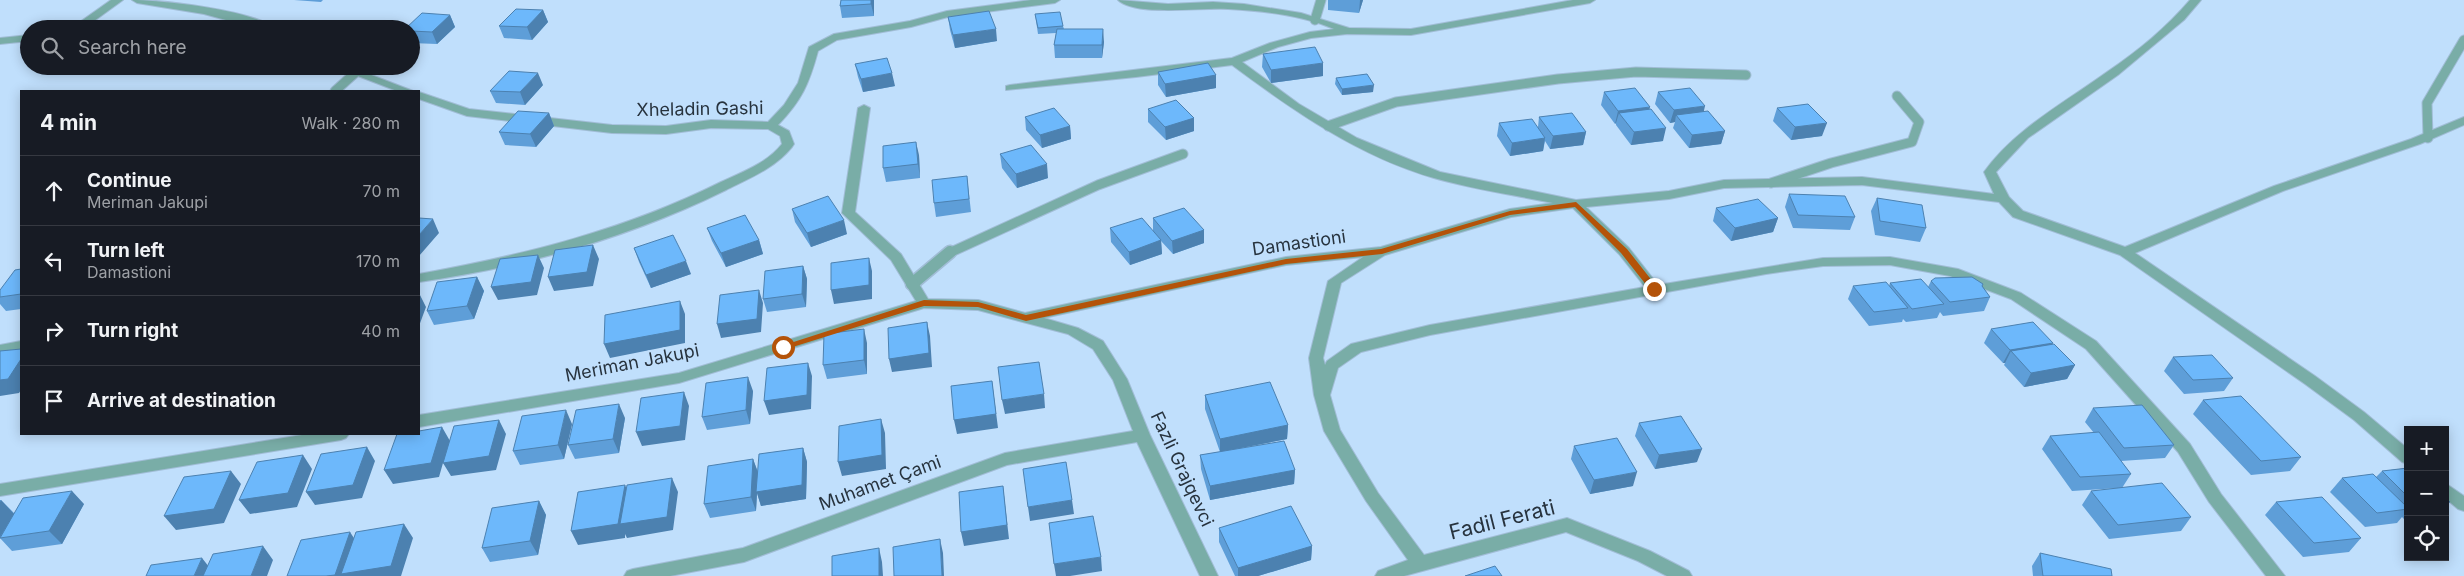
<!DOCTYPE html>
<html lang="en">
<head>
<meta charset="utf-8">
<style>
  :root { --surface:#171b24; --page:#242831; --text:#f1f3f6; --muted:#9ea1a6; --line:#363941 }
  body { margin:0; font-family:Inter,sans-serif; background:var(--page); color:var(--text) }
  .controls { position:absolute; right:15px; bottom:15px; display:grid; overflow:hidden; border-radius:0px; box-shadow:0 2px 12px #0003 }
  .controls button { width:45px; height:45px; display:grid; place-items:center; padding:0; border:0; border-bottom:1px solid var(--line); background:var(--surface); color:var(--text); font:25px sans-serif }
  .stop { position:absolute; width:15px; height:15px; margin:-11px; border:4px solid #b45309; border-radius:50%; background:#fff }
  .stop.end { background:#b45309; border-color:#fff; box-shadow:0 1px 5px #0008 }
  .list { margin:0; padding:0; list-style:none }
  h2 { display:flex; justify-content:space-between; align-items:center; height:65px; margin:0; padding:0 20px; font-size:21px }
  h2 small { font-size:16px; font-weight:400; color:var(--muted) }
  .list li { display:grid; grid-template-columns:32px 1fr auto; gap:15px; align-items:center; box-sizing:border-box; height:70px; padding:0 20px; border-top:1px solid var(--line) }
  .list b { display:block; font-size:19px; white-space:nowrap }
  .list p { margin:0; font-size:16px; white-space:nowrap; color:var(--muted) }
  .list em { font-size:16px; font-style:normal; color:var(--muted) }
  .icon { flex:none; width:28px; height:28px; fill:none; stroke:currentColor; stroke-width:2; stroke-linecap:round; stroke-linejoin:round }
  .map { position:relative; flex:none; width:2464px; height:576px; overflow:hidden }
  .search { position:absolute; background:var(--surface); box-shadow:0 2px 12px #0003; left:20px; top:20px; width:400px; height:55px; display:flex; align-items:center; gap:12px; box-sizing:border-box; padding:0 18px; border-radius:28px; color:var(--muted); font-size:19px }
  .panel { position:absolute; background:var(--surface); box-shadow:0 2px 12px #0003; left:20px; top:90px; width:400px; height:345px; border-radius:0px }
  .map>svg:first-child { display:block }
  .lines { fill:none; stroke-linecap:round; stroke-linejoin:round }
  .service-far1-casing { stroke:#a1bdd6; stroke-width:11 }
  .service-casing { stroke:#a1bdd6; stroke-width:15 }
  .minor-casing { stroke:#a1bdd6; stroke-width:2 }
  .service-far1 { stroke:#79ada7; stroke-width:9 }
  .service { stroke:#79ada7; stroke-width:12 }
  .minor { fill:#79ada7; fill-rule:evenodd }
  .wall { fill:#5e9ed8 }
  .shaded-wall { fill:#4c81b0 }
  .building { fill:#6db8fb; stroke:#4c81b0 }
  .route { fill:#b45309 }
  .labels { text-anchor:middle; stroke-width:4.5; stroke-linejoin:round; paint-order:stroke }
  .street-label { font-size:18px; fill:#27333e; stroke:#c0dffc }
  .near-street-label { font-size:21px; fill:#27333e; stroke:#c0dffc }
</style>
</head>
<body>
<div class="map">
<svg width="2464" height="576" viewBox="0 0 2464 576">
  <rect width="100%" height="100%" fill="#c0dffc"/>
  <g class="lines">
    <defs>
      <path id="service-far1" d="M1315,20L1321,0
        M335,91L355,73
        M1328,126L1396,102L1558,79L1636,72L1746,75
        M2428,138L2427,103L2464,40
        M1771,183L1831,163L1912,142L1919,122L1897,96
        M949,253L1098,185L1183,154"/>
      <path id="service" d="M912,284L950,252"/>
      <path id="minor" d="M111,0H123L83,29H70Z
        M132,0C161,0 255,10 275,29H259L204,14L137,3Z
        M1031,0H1060L1055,3L948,17L911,27L837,40L818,51C809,84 802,100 778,125L789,131L794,144L792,147C775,168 750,178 726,190C631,237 524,267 419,282V274C524,255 625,230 721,182C743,172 767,163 782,144L780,136L768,129L711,128L666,134L612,133L467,116L419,99V92L469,109L612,125L666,126L711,120L768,122L784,105L798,83L809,47L834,34L910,21L947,11Z
        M1118,0L1168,4L1213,2L1244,4L1301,13L1349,28L1411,29L1573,0H1595L1590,3L1411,35L1347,34L1311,38L1278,47L1242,62L1299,104L1357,138L1440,172L1576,200L1669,191L1724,180L1862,177L1994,194L1984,172C2015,129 2064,103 2107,72C2137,52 2167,27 2190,0H2201L2184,20L2118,75L2028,138L1996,172L2009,197L2023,211L2125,247L2274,186L2411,139L2464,117V125L2420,144L2283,191L2135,253L2315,376L2364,412L2408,449V464L2402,462L2354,420L2305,384L2120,255L2013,217L1999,202L1862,185L1724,188L1669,199L1586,207L1629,248L1658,285L1823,258L1890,257L1958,269L2021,293L2096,341L2190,444L2221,494L2285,576H2266L2209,502L2178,452L2086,349L2011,299L1950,276L1890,265L1823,266L1766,274L1430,335L1361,352L1338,368L1330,395L1340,430L1378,493L1424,555L1567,518L1650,551L1689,571L1692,576H1667L1638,561L1566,532L1404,576H1375L1378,571L1408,560L1366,501L1324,431L1314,395L1309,358L1328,281L1363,257L1286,265L1044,318L1078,328L1103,341L1127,379L1150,435L1218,576H1200L1137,442L1007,465L744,562L670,576H624L627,571L633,569L743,548L1005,453L1133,431L1113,380L1093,349L1068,334L978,310L924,308L679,383L419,427V415L679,373L916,301L891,260L842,213L858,108L864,105L870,108L855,212L901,254L928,299L978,300L1025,313L1286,257L1381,247L1510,209L1553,203C1514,195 1472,189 1434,178C1358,156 1294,111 1232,65L1136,77L1006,90V86L1010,85L1232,58L1270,43L1310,32L1334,29C1302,15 1263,11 1228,9C1203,7 1136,17 1118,0ZM1573,208L1619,254L1645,287L1430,325L1351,344L1327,361L1325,365L1323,358L1341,283L1385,255L1511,217Z
        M29,35V41L0,44V38Z
        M332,66H348L413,91H397Z
        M21,341V351L0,355V345Z
        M308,434H349L346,438L341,440L0,496V484Z
        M2445,483L2464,496V511L2458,509L2445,498Z"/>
    </defs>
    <!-- service-far1 casing -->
    <use href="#service-far1" class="service-far1-casing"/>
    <!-- service casing -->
    <use href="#service" class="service-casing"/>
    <!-- minor casing -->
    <use href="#minor" class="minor-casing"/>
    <!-- service-far1 -->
    <use href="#service-far1" class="service-far1"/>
    <!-- service -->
    <use href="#service" class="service"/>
    <!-- minor -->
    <use href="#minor" class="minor"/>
  </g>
  <!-- wall -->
  <path class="wall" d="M294,0H323L321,2Z
    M841,0H874V16L842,18L840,6Z
    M1328,0H1363L1359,13L1328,10Z
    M543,10L548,22L532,40L504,38L499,26Z
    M1035,14L1063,26L1064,29L1104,42L1102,58H1055L1054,45L1056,33L1038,34Z
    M450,15L455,27L437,44L411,43V29Z
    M948,17L997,41L955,48L950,30Z
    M1263,54L1323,76L1271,83L1262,67Z
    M855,64L895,86L863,92L858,77Z
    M1158,72L1216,75V88L1166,97L1158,85Z
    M1336,78L1373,92L1342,95L1335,84Z
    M543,85L525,105L496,103L490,91Z
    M1604,92L1649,109L1663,141L1631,145L1616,125V123L1615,124L1601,105Z
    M1658,92L1704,112L1725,131L1721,144L1689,148L1673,128L1675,122L1670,123L1655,104Z
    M1777,108L1822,136L1791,140L1773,121Z
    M1148,109L1194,118V131L1166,140L1148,122Z
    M549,113L554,126L536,147L505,145L499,132Z
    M1025,117L1070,126L1071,139L1042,148L1026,130Z
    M1539,117L1586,132L1583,145L1550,149L1545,141L1543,151L1510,156L1497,136L1499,123L1538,127Z
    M1000,154L1048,178L1017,188L1002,168Z
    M919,155L920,178L886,182L883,168Z
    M967,176L971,212L936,217L934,203Z
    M1789,194L1855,217L1850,230L1793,228L1785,207Z
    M1877,198L1926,228L1920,242L1875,235L1871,211Z
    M1716,208L1778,218L1773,232L1731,241L1713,221Z
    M792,209L847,234L811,247L795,222Z
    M1153,218L1204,230V243L1173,254L1161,241L1162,254L1130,265L1111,242L1110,228L1153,231Z
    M707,228L759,240L763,254L726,267L712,241Z
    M634,248L691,274L651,288L639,262Z
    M803,266L807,279L806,307L767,312L763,299Z
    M21,269V309L6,311L0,304V290Z
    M477,277L484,291L474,319L434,325L427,311Z
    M1931,281L1982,286L1990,297L1984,311L1943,316L1940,312L1937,318L1906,322L1903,319L1902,322L1869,326L1848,299L1853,286H1889L1890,283L1928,287Z
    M1991,329L2052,345L2075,365L2067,379L2024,387L2004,365L2005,363H2003L1984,343Z
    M867,343V374L827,379L823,365Z
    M2173,357L2233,378L2224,391L2184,394L2164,371Z
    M753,391L750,424L707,430L702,417Z
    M1205,395L1288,425L1287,439L1241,448L1295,470L1294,484L1210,500L1201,469L1200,455L1220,452L1205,409Z
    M2203,400L2301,457L2290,471L2251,475L2193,414Z
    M2093,408L2174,445L2165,458L2121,461L2131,474L2122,488L2191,517L2181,531L2109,539L2082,505L2091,491L2119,488L2072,491L2042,449L2050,436L2094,433L2085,422Z
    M625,418L619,453L575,459L568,445Z
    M1639,423L1697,462L1655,469L1635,436Z
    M572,424L564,459L520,465L513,451Z
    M1574,446L1633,486L1590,494L1571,459Z
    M803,448L807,462L806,499L761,506L757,493L756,511L710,518L704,504L753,459L758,472Z
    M2408,468V520H2405L2402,517L2397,523L2365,527L2330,492L2342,478L2376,477L2382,471Z
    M0,500H1L14,513L84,504L62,544L12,551L0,538Z
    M539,501L546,515L538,555L490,562L482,548Z
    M2276,502L2361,538L2349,552L2303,557L2265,515Z
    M1219,528L1312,546L1311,560L1258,576H1235L1219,542Z
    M2040,553L2112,576H2033L2032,566Z"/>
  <!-- shaded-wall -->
  <path class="shaded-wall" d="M871,0H874V16L871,4Z
    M1360,0H1363L1359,13Z
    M543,10L548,22L532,40L527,27Z
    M450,15L455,27L437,44L432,32Z
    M996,29L997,41L955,48L953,35Z
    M1103,29L1104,42L1102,58V45Z
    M1323,63V76L1271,83V70Z
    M538,73L543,85L525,105L520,92Z
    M892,73L895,86L863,92L861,79Z
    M1216,75V88L1166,97L1165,84Z
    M1374,85L1373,92L1342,95V89Z
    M1705,106L1702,119L1676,115L1675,122L1670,123L1674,110Z
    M1650,107L1647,120L1619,113L1616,123L1615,124L1618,111Z
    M549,113L554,126L536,147L530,134Z
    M1194,118V131L1166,140L1165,127Z
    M1827,123L1822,136L1791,140L1795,127Z
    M1070,126L1071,139L1042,148L1040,135Z
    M1666,128L1663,141L1631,145L1634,132Z
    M1725,131L1721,144L1689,148L1692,135Z
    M1586,132L1583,145L1550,149L1553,136Z
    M1545,138L1543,151L1510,156L1512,143Z
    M916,142L919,155L920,178L918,164Z
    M1047,164L1048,178L1017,188L1016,174Z
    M1778,218L1773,232L1731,241L1735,228Z
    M433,219L439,233L419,256V235Z
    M844,220L847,234L811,247L807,233Z
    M1204,230V243L1173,254L1172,241Z
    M759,240L763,254L726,267L721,253Z
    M1161,240L1162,254L1130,265L1129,252Z
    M593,245L599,259L593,286L554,291L548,277Z
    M538,255L544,268L537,295L498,300L491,287Z
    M869,258L872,271V299L834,304L831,290Z
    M686,261L691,274L651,288L646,275Z
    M803,266L807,279L806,307L802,294Z
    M477,277L484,291L474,319L467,306Z
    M759,290L763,303L761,332L721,338L717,324Z
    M419,293L426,307L419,326Z
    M680,301L685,314V343L610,358L604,344Z
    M927,322L930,336L932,367L892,372L889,359Z
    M864,329L867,343V374L864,360Z
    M2053,343L2046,356L2011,351L2005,363H2003L2010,350Z
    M21,359V390L19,393L0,396V380Z
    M808,363L812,376L811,409L769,415L764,401Z
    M2075,365L2067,379L2024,387L2031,373Z
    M748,377L753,391L750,424L746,410Z
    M992,381L998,428L957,434L954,420Z
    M684,392L689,406L685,440L642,446L636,432Z
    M1044,394L1045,408L1005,414L1002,400Z
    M619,404L625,418L619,453L613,439Z
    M566,410L572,424L564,459L558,445Z
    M881,419L885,433L886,469L842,476L838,462Z
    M499,420L506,434L496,470L451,476L443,463L439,477L393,484L384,470L442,427L450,441Z
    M1288,425L1287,439L1220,452V439Z
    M367,447L375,461L362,498L315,505L306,492Z
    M803,448L807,462L806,499L761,506L757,493L756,511L751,497L753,459L758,473Z
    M1702,449L1697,462L1655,469L1659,455Z
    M303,455L312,469L297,507L250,514L239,500Z
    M1295,470L1294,484L1210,500V486Z
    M231,471L241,484L224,523L176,530L164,516Z
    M1637,472L1633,486L1590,494L1594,480Z
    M672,478L678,492L673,530L627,538L625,534V538L578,545L571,531L625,485L631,499Z
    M1003,486L1009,539L964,546L961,532Z
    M72,491L84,504L62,544L49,531Z
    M1,500L14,514L0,537V502Z
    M1072,500L1074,514L1030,521L1028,507Z
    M539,501L546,515L538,555L530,541Z
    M404,524L413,538L401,576H326L350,532L359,546Z
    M940,539L943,553L944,576H942Z
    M263,546L273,560L267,576H251Z
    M1312,546L1311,560L1258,576H1238V568Z
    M879,548L882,562L883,576H879Z
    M1101,557L1102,571L1070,576H1056L1054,564Z
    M202,558L213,572L211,576H194Z"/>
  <!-- building -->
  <path class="building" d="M841,0H871V4L840,6Z
    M516,9L543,10L527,27L499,26Z
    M989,11L996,29L953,35L948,17Z
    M1060,12L1063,26L1038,28L1035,14Z
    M422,13L450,15L432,32L411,31V29H405Z
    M1057,29H1103L1102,45H1054Z
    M1315,47L1323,63L1271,70L1263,54Z
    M887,58L892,73L861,79L855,64Z
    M1208,63L1216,75L1165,84L1158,72Z
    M509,71L538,73L520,92L490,91Z
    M1367,74L1374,85L1342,89L1336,78Z
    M1635,88L1650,107L1618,111L1604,92Z
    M1690,88L1705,106L1674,110L1658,92Z
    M1176,100L1194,118L1165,127L1148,109Z
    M1808,104L1827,123L1795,127L1777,108Z
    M1054,108L1070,126L1040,135L1025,117Z
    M1651,109L1666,128L1634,132L1619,113Z
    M518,111L549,113L530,134L499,132Z
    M1708,111L1725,131L1692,135L1676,115Z
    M1572,113L1586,132L1553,136L1539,117Z
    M1532,119L1545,138L1512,143L1499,123Z
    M916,142L918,164L883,168V146Z
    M1031,145L1047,164L1016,174L1000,154Z
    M967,176L969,199L934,203L932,180Z
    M1789,194L1845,196L1855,217L1798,215Z
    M828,196L844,220L807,233L792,209Z
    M1877,198L1922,205L1926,228L1880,221Z
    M1758,199L1778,218L1735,228L1716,208Z
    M1184,208L1204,230L1172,241L1153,218Z
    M745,215L759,240L721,253L707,228Z
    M419,218L433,219L419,235Z
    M1142,218L1161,240L1129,252L1110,228Z
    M673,235L686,261L646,275L634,248Z
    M593,245L587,272L548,277L555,250Z
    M538,255L531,282L491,287L500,259Z
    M869,258V285L831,290V263Z
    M803,266L802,294L763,299L765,271Z
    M21,269V294L0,297V290L15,270Z
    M477,277L467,306L427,311L437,282Z
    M1972,277L1983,284L1982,286L1990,297L1950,302L1931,281L1935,278Z
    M1921,279L1944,304L1912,309L1890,283Z
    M1886,282L1908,308L1874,312L1853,286Z
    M759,290L757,319L717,324L720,295Z
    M680,301V330L604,344L605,315Z
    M927,322L929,353L889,359L888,328Z
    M2033,322L2053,343L2010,350L1991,329Z
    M864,329V360L823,365L824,334Z
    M2054,344L2075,365L2031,373L2011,351Z
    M21,349V359L8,379L0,380V351Z
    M2212,355L2233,378L2193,380L2173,357Z
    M1039,362L1044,394L1002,400L998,367Z
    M808,363L807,395L764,401L767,368Z
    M748,377L746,410L702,417L706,383Z
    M992,381L996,414L954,420L951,386Z
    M1270,382L1288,425L1220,439L1205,395Z
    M684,392L680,426L636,432L641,398Z
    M2241,396L2301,457L2261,461L2203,400Z
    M619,404L613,439L568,445L576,410Z
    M2142,405L2174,445L2124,448L2093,408Z
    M566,410L558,445L513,451L522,416Z
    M1681,416L1702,449L1659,455L1639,423Z
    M881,419L882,455L838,462L839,426Z
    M499,420L489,456L443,463L454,426Z
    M442,427L431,463L384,470L397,434H419V431Z
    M2099,432L2131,474L2080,477L2050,436Z
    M1617,438L1637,472L1594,480L1574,446Z
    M1284,441L1295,470L1210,486L1200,455Z
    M367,447L353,485L306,492L321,454Z
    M803,448L802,485L756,492L759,454Z
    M303,455L288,493L239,500L257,462Z
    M753,459L751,497L704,504L708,466Z
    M1066,462L1072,500L1028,507L1023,469Z
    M2408,468V497L2382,471Z
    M231,471L214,509L164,516L184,477Z
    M2373,474L2408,508V509L2377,513L2342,478Z
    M672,478L667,517L620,524L627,485Z
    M2162,483L2191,517L2118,525L2091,491Z
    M625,485L618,524L571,531L578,492Z
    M1003,486L1007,525L961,532L959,492Z
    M72,491L49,531L0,538L23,498Z
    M2322,497L2361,538L2314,543L2276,502Z
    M2445,498L2450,502L2445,503Z
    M539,501L530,541L482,548L492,508Z
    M1291,506L1312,546L1238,568L1219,528Z
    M1093,516L1101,557L1054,564L1049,523Z
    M404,524L391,566L341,574L356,532Z
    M350,532L335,575L326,576H287L301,540Z
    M940,539L942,576H894L893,547Z
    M263,546L251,576H203L213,554Z
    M879,548V576H832V556Z
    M2040,553L2111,569L2112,576H2043Z
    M202,558L194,576H146L151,565Z
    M1495,566L1502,576H1465Z"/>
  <!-- route -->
  <path class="route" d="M1576,202L1627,249L1657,287V291H1651L1621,253L1575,207L1510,215L1382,254L1286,264L1026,321L978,307L924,306L783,350L778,347L924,300L978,302L1026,315L1286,259L1381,249L1510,211Z"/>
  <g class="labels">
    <!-- street labels -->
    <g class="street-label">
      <text transform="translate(700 109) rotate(-1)" y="6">Xheladin Gashi</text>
      <text transform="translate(1299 243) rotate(-8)" y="6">Damastioni</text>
      <text transform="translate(632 363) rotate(-11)" y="6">Meriman Jakupi</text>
      <text transform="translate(1182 469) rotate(65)" y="6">Fazli Grajqevci</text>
      <text transform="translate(880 483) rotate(-20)" y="6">Muhamet Çami</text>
    </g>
    <!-- near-street labels -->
    <g class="near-street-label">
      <text transform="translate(1502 520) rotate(-14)" y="7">Fadil Ferati</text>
    </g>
  </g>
</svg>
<div class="controls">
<button>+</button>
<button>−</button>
<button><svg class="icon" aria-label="locate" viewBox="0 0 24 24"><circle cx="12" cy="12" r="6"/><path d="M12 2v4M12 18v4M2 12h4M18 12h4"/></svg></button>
</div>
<div class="stop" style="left:783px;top:347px"></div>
<div class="stop end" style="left:1654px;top:289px"></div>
<div class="search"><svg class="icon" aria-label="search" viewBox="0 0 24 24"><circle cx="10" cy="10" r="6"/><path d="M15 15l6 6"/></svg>Search here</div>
<section class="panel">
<h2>4 min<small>Walk · 280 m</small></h2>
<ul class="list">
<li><svg class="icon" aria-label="ahead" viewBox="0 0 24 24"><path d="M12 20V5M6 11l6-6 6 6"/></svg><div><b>Continue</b><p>Meriman Jakupi</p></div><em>70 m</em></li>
<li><svg class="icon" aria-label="left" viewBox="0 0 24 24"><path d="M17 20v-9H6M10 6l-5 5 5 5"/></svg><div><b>Turn left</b><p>Damastioni</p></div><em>170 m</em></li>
<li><svg class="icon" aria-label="right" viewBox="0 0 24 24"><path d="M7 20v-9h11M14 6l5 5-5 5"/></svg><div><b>Turn right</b></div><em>40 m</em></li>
<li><svg class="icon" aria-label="arrive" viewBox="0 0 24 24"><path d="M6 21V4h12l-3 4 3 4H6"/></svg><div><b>Arrive at destination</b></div></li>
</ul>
</section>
</div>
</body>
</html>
